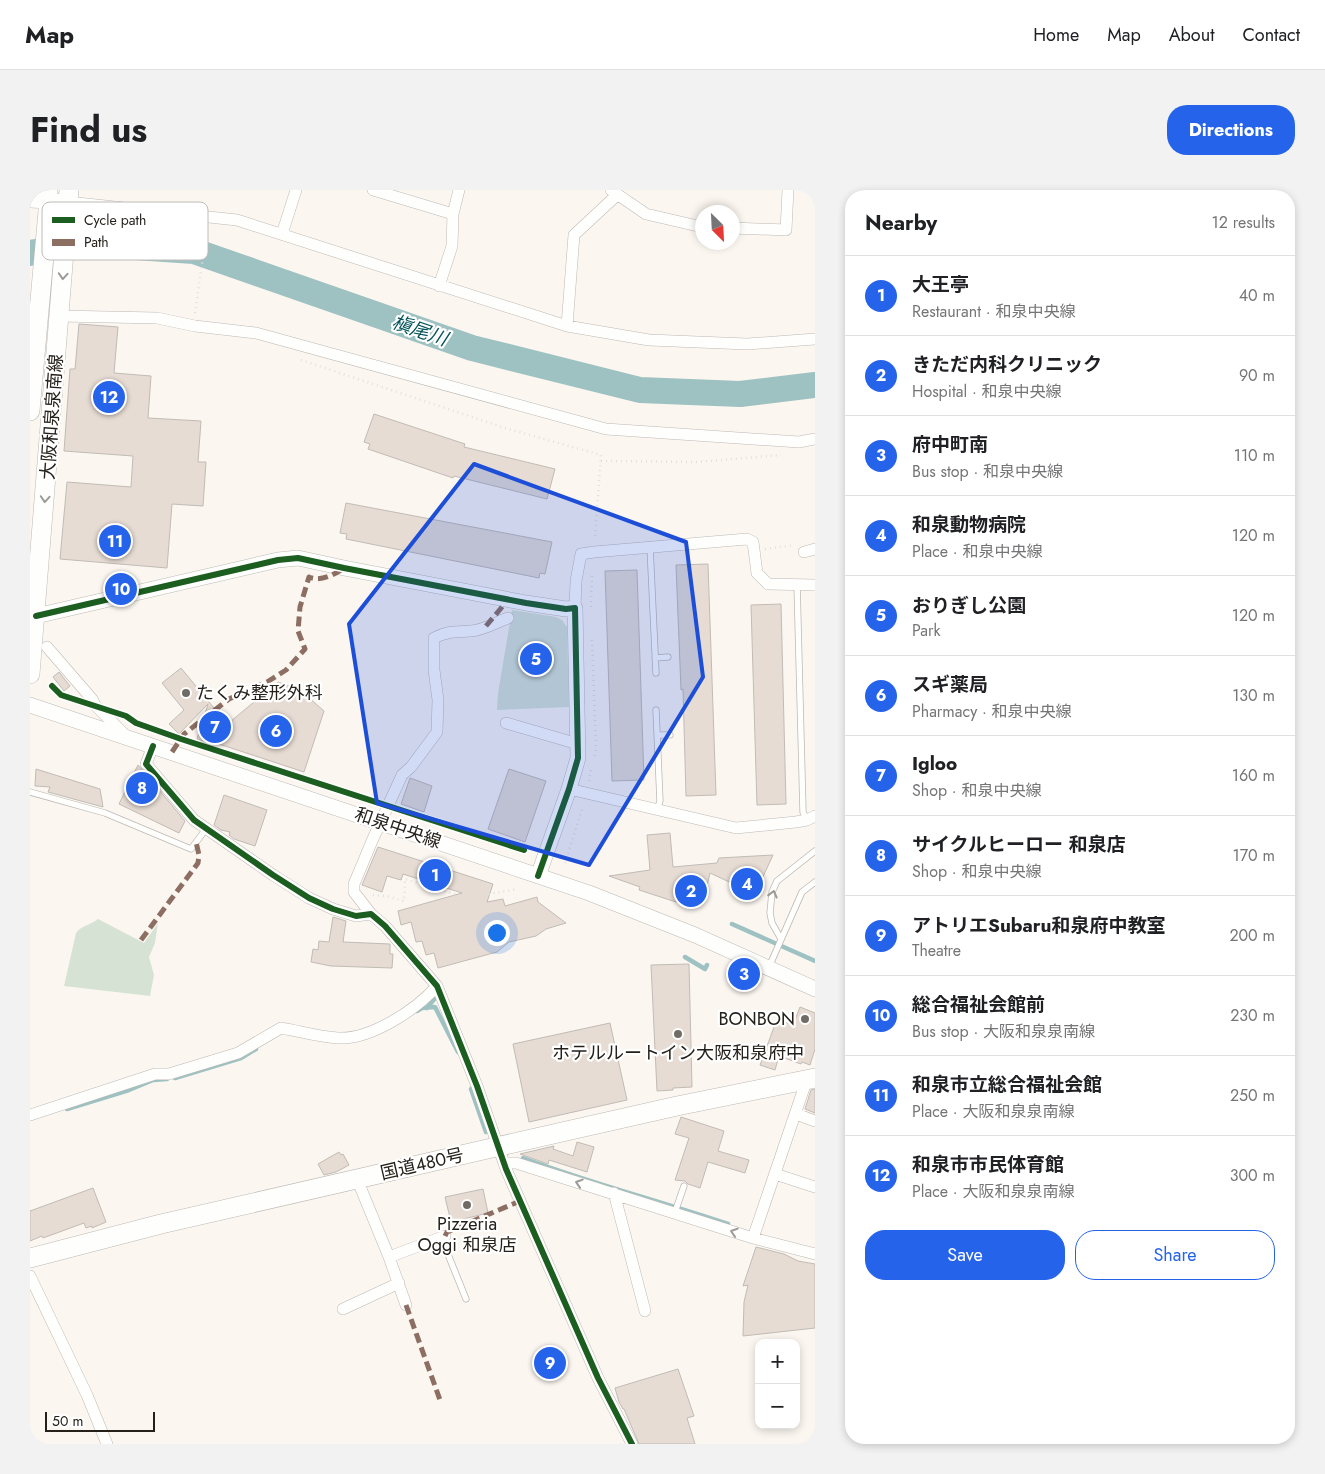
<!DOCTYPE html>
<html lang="en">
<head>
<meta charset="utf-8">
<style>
  :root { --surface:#fff; --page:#f2f2f2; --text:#202124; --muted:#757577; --line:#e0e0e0; --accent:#2563eb }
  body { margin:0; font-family:Jost,"Noto Sans JP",sans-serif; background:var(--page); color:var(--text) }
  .controls { position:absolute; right:15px; bottom:15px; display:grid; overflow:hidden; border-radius:10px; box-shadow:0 2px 8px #0003 }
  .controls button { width:45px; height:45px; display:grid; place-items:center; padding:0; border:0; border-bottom:1px solid var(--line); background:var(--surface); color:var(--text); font:25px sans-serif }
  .compass { position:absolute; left:665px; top:15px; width:45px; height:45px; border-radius:50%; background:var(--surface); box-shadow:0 2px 8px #0003; rotate:156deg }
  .scale { position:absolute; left:15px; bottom:12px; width:110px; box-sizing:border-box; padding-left:5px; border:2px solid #25201a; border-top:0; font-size:14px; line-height:18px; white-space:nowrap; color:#25201a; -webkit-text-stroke:4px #fff; paint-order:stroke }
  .you { position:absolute; left:466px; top:742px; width:18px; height:18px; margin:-12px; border:4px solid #fff; border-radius:50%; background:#1a73e8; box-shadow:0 0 0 8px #1a73e833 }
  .badge { display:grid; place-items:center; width:32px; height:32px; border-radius:50%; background:var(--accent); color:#fff; font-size:16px; font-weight:700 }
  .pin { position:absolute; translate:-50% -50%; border:2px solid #fff; box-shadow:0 1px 5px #0006 }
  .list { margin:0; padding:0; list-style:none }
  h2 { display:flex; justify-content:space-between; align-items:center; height:65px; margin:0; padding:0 20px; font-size:21px }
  h2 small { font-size:16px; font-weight:400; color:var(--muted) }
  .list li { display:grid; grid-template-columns:32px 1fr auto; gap:15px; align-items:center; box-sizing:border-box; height:80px; padding:0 20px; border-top:1px solid var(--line) }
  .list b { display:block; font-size:19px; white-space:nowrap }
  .list p { margin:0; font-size:16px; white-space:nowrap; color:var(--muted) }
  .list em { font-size:16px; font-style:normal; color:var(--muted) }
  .actions { display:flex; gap:10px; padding:15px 20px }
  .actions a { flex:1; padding:11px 0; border:1px solid var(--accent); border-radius:20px; text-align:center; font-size:18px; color:var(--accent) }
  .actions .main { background:var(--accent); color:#fff }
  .map { position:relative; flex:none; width:785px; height:1254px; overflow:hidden; border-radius:20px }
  header { display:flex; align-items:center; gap:30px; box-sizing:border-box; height:70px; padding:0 25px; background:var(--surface); border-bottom:1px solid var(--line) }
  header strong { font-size:24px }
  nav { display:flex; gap:28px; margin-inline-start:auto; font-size:18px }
  .intro { display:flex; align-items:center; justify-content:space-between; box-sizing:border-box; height:120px; padding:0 30px }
  h1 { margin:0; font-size:35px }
  .button { padding:12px 22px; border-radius:20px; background:var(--accent); color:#fff; font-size:18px; font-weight:700 }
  main { display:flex; gap:30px; padding:0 30px }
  aside { flex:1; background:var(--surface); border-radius:20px; box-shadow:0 2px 8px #0003 }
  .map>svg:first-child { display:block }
  .green { fill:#d6e3d4 }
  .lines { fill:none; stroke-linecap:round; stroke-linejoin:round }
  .stream { stroke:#9ec1c1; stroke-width:4.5 }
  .river { stroke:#9ec1c1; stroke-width:26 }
  .building { fill:#e6dcd4; stroke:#c1bbb6 }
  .service-casing { stroke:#beb9b4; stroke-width:7 }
  .minor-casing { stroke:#beb9b4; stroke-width:12 }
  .tertiary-casing { stroke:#beb9b4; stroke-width:16 }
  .primary-casing { stroke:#beb9b4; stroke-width:20 }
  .trunk-casing { stroke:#beb9b4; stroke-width:20 }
  .path { stroke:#e2e0de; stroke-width:2.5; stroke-dasharray:1 4; stroke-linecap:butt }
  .service { stroke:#fefefd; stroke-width:5.5 }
  .minor { stroke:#fefefd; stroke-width:11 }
  .tertiary { stroke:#fefefd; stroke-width:15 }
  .primary { stroke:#fefefd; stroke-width:19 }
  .trunk { stroke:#fefefd; stroke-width:19 }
  .quiet { stroke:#8d6e63; stroke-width:5; stroke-dasharray:10 5; stroke-linecap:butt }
  .cycleway-casing { stroke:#fff; stroke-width:9 }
  .cycleway { stroke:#1b5e20; stroke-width:6 }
  .oneway { stroke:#9c9a97 }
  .marked { fill:#1d4ed8; fill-opacity:0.2; stroke:#1d4ed8; stroke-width:4; stroke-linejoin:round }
  .poi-dot { fill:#706b65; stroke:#fff; stroke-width:2 }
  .labels { text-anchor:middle; stroke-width:4.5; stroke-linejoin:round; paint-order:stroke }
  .street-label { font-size:18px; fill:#25201a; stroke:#fff }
  .poi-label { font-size:18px; fill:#25201a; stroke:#fff }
  .water-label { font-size:19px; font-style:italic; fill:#06555a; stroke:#fff }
  .key { fill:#fff; stroke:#bebcba; stroke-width:1 }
  .key-label { font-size:14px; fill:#25201a }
</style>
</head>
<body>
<header>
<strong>Map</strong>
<nav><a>Home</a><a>Map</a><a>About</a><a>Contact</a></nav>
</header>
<div class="intro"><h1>Find us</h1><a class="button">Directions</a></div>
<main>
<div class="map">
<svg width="785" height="1254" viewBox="0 0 785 1254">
  <rect width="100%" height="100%" fill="#fbf6f0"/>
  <!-- green -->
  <path class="green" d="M482,420L526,427L532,430L537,437L539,517L467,520L468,503Z
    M68,729L114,753L128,733L125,753L119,767L124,785L120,806L34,796L46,743C52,735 61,735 68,729Z"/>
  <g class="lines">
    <!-- stream -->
    <path class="stream" d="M702,734L785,771
      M655,767L675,779L677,775
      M397,818L405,808
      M387,821L392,818L405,817L428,862
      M145,888L211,868L226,859
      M444,896L441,899L456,942
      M37,919L99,900L123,890L137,889
      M493,968C560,993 630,1011 698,1034"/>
    <!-- river -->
    <path class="river" d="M0,63L61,54L164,61L442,158L610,200L710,204L785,195"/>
  </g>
  <!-- building -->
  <path class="building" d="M49,134L88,137L84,183L121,186L118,228L171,231L168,272H176L173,316L142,314L137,378L30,369L37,292L101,297L103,266L34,261L40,179H45Z
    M344,224L435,254L434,257L525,279L517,309L424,286L423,288L338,259L340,254L334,252Z
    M316,313L522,352L515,384L510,383L509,388L316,349L317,344L310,343Z
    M678,374L686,605L656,606L653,499L651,500L646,375Z
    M607,380L614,590L582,591L575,381Z
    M751,414L756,614L727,615L721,415Z
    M151,478L188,523L200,532L248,492L270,500L294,521L274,582L186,553L185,555L167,549L178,514L149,544L139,534L154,520L132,493Z
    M29,482L40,496L34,501L23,487Z
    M108,575L155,631L149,643L89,614Z
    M6,579L70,599L73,617L18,602L20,597L5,596Z
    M479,579L516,591L495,652L458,639Z
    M380,588L402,596L394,622L371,614Z
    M194,605L237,620L225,656L204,649L199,645L200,642L191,640L184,635Z
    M640,643L643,677L687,673L689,668L743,665L725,704L680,683L673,713L648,705L646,712L609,700L610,697L579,686L620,680L617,645Z
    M348,657L463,694L457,712L473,709L475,716L507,707L508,712L536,733L516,739L506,746L479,752L467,762L408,778L404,763L396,765L392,751L386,752L381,732L371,735L368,721L432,703L373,684L371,690L357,686L352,702L332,695Z
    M303,727L316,731L313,752L360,754V764H363L362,778L301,776L281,772L283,759L288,760L289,751L299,752Z
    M659,774L662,897L643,898V900L627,901L621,775Z
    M770,817L785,823V859L780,875L772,872L771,874L749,866L745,880L730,875L747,829L763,835Z
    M580,833L597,910L499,932L483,854Z
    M785,899V923L775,919L781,900Z
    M651,927L694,941L688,961L719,970L715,983L678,972L670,998L658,994L655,991L645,990L659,948L645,944Z
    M547,952L564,957L557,982L519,970L518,974L490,964L524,956L523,959L543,966Z
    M309,962L311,965L313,964L319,975L306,982L294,985L288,974Z
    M63,998L76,1032L62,1038V1036L56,1038L54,1033L13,1048L12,1046L0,1051V1021Z
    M453,999L458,1023L421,1032L415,1007Z
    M726,1057L754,1064L768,1071L785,1074V1138L713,1146L714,1112L718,1095L713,1096Z
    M648,1179L664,1226L657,1228L665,1254H609L594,1219H593L589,1212L585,1198Z"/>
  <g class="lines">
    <defs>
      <path id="service" d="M620,357L626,483
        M767,394L773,622L777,630
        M625,468L638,467
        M626,520L630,611L627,620
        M627,545H640
        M0,602L75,623L161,659L176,639
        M751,749L742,733L740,723L742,702L747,691L785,661
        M739,777L772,702L785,692
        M645,1022L654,996
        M411,1047L436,1109"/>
      <path id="minor" d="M343,0L423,24
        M581,0L616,24L672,37
        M785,0V1
        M38,12L207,30L537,136L619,150L717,154L785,149
        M702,38L756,40L758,0
        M252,44L266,0
        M409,96L422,56L423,24L429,0
        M29,126L127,128L165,136L226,143L576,239L769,252L785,249
        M537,136L544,45L587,5
        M774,362L785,359
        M545,418L546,391L551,364L564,362L717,349L723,352L727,383L738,394L785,395
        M17,457L62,509L65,515L96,546
        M476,533L548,554
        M123,556L116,574L164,630L243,685L279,708L303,719L326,726L341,724L355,736L407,796L447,896L476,979L568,1188L602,1254
        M539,599L706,638L766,632L777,630L785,626
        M341,724L324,702V694L342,651L372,585L381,577L407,542L408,510L404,480V448C417,441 426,442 440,441C452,441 467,432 478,428
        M766,924L785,931
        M0,925L125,884H139L208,863L251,838C269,841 289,847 308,848C340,850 386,820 407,796
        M474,973H486L723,1048L785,1064
        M745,984L785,997
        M327,989L359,1067L376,1115
        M584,1003L615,1121
        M723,1048L777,889
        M359,1067L415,1046
        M0,1086L57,1205L77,1254
        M313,1119L369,1093"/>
      <path id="tertiary" d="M0,10L38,12
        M6,426L248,370L268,368L314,378L496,413L536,419L545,418L548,568L539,599L508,686
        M0,515L559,703L665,745L785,799"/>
      <path id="primary" d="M0,221L18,21V0
        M0,484L39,0"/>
      <path id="trunk" d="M0,1068L131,1034L453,960L647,916L785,888"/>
    </defs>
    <!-- service casing -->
    <use href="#service" class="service-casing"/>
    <!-- minor casing -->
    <use href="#minor" class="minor-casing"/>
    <!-- tertiary casing -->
    <use href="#tertiary" class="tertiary-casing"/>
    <!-- primary casing -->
    <use href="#primary" class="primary-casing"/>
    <!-- trunk casing -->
    <use href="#trunk" class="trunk-casing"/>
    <!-- path -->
    <path class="path" d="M165,123L177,39
      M271,170L475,238L571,265L565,349
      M571,271L667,272L751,265
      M735,359L764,355
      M561,417L562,382
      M562,450L566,558L564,567
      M22,496L31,505L45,509
      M93,525L106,533L151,549L347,612
      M559,591L561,579
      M369,619L494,660
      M535,673L553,616
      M343,705L357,706L374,711L375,689L430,706L454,705L487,699"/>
    <!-- service -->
    <use href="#service" class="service"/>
    <!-- minor -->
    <use href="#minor" class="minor"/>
    <!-- tertiary -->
    <use href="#tertiary" class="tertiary"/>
    <!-- primary -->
    <use href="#primary" class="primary"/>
    <!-- trunk -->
    <use href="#trunk" class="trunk"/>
    <!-- quiet -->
    <path class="quiet" d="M456,436L472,417L476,409
      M142,562L154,544L199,509L237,492L256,480L275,459L268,441L270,417L279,387C290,392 304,385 314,378
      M111,750L168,673L169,665L166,652
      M415,1046L417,1042L490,1011
      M376,1115L410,1210"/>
    <defs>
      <path id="cycleway" d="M6,426L248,370L268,368L314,378L496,413L536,419L545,418L548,568L539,599L508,686
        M22,496L31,505L96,526L106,533L151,549L494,660
        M123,556L116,574L164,630L243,685L279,708L303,719L326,726L341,724L355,736L407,796L447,896L476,979L568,1188L602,1254"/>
    </defs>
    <!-- cycleway casing -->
    <use href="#cycleway" class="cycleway-casing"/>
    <!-- cycleway -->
    <use href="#cycleway" class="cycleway"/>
  </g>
  <!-- one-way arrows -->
  <defs><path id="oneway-chevron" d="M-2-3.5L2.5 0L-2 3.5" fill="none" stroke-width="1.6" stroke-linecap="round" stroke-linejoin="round" transform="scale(1.25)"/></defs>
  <g class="oneway">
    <use href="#oneway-chevron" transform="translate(33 86) rotate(94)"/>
    <use href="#oneway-chevron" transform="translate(15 309) rotate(94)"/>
    <use href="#oneway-chevron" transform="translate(743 704) rotate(-76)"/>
    <use href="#oneway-chevron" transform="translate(549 993) rotate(-162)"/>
    <use href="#oneway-chevron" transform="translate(704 1042) rotate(-162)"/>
  </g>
  <!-- marked area -->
  <path class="marked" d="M444,274L656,352L673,487L559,675L347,613L319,434Z"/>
  <!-- markers -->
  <g class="poi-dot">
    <circle cx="156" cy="503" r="5"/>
    <circle cx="775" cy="829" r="5"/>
    <circle cx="648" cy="844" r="5"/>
    <circle cx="437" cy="1015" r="5"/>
  </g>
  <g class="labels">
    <!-- street labels -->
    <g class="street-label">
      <text transform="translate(22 227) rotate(-86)" y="6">大阪和泉泉南線</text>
      <text transform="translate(368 638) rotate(19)" y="6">和泉中央線</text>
      <text transform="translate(392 974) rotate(-13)" y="6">国道480号</text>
    </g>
    <!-- poi labels -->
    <g class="poi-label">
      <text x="166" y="509" text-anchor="start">たくみ整形外科</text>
      <text x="765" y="835" text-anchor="end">BONBON</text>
      <text x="648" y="869">ホテルルートイン大阪和泉府中</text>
      <text x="437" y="1040">Pizzeria<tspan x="437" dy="21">Oggi 和泉店</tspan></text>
    </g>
    <!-- water labels -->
    <g class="water-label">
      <text transform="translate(390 140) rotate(19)" y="7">槇尾川</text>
    </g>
  </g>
  <!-- legend -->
  <rect x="12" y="12" width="166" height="58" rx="8" class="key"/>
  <rect x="22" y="27" width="23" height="6" fill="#1b5e20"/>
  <rect x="22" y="49" width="23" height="7" fill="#8d6e63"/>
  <g class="key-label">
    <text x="54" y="35">Cycle path</text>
    <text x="54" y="57">Path</text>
  </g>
</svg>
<div class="controls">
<button>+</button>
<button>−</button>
</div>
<svg class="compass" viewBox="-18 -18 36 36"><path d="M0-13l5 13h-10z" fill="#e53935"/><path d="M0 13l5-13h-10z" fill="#757577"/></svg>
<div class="scale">50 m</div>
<div class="you"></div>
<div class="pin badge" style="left:405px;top:685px">1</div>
<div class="pin badge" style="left:661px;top:701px">2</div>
<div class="pin badge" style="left:714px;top:784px">3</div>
<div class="pin badge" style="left:717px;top:694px">4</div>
<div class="pin badge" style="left:506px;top:469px">5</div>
<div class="pin badge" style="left:246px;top:541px">6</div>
<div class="pin badge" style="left:185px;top:537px">7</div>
<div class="pin badge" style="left:112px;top:598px">8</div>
<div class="pin badge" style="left:520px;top:1173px">9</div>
<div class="pin badge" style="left:91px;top:399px">10</div>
<div class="pin badge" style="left:85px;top:351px">11</div>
<div class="pin badge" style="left:79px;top:207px">12</div>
</div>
<aside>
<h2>Nearby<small>12 results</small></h2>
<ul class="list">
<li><span class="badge">1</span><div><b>大王亭</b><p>Restaurant · 和泉中央線</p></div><em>40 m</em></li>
<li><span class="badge">2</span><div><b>きただ内科クリニック</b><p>Hospital · 和泉中央線</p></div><em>90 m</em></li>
<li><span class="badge">3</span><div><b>府中町南</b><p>Bus stop · 和泉中央線</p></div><em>110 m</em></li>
<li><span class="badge">4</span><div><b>和泉動物病院</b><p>Place · 和泉中央線</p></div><em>120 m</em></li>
<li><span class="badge">5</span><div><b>おりぎし公園</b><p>Park</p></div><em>120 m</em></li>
<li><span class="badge">6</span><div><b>スギ薬局</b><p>Pharmacy · 和泉中央線</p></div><em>130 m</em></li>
<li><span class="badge">7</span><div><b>Igloo</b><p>Shop · 和泉中央線</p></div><em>160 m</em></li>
<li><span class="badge">8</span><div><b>サイクルヒーロー 和泉店</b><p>Shop · 和泉中央線</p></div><em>170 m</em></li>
<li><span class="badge">9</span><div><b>アトリエSubaru和泉府中教室</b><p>Theatre</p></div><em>200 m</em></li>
<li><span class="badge">10</span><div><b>総合福祉会館前</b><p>Bus stop · 大阪和泉泉南線</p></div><em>230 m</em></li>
<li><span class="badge">11</span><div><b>和泉市立総合福祉会館</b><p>Place · 大阪和泉泉南線</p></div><em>250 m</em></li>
<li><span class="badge">12</span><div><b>和泉市市民体育館</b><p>Place · 大阪和泉泉南線</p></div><em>300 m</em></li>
</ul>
<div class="actions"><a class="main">Save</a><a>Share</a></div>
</aside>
</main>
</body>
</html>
